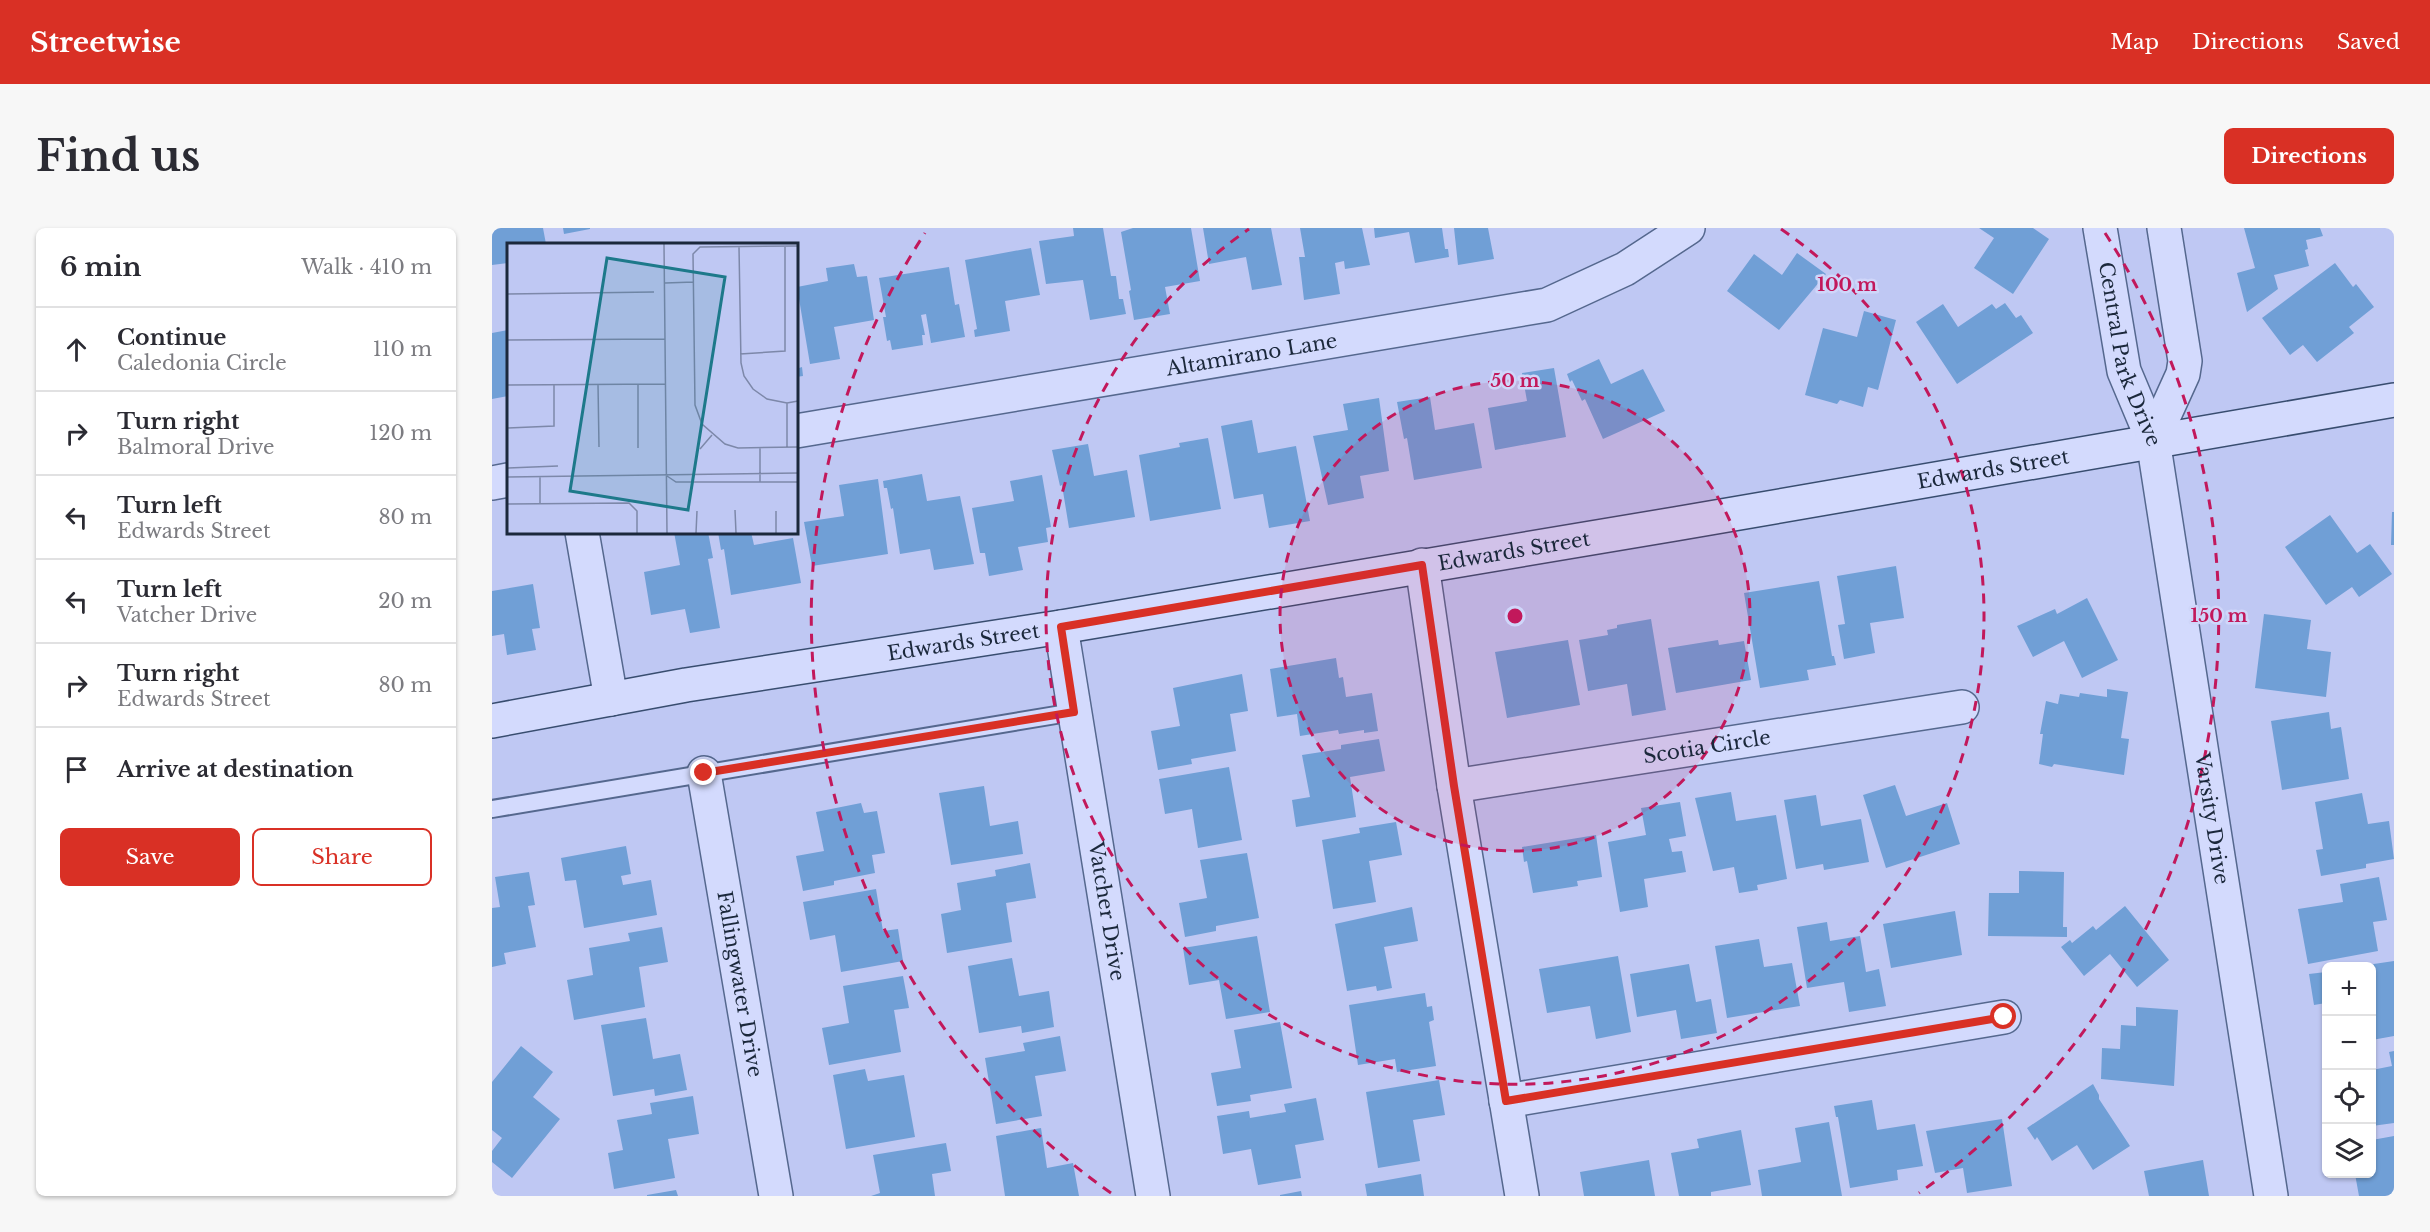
<!DOCTYPE html>
<html lang="en">
<head>
<meta charset="utf-8">
<style>
  :root { --surface:#fff; --page:#f7f7f7; --text:#2b2b33; --muted:#7c7c81; --line:#e1e1e2; --accent:#d93025 }
  body { margin:0; font-family:"Libre Baskerville",serif; background:var(--page); color:var(--text) }
  .controls { position:absolute; right:18px; bottom:18px; display:grid; overflow:hidden; border-radius:9px; box-shadow:0 2px 4px #0004 }
  .controls button { width:54px; height:54px; display:grid; place-items:center; padding:0; border:0; border-bottom:2px solid var(--line); background:var(--surface); color:var(--text); font:30px sans-serif }
  .stop { position:absolute; width:18px; height:18px; margin:-14px; border:4px solid #d93025; border-radius:50%; background:#fff }
  .stop.end { background:#d93025; border-color:#fff; box-shadow:0 2px 6px #0008 }
  .list { margin:0; padding:0; list-style:none }
  h2 { display:flex; justify-content:space-between; align-items:center; height:78px; margin:0; padding:0 24px; font-size:26px }
  h2 small { font-size:20px; font-weight:400; color:var(--muted) }
  .list li { display:grid; grid-template-columns:39px 1fr auto; gap:18px; align-items:center; box-sizing:border-box; height:84px; padding:0 24px; border-top:2px solid var(--line) }
  .list b { display:block; font-size:22px; white-space:nowrap }
  .list p { margin:0; font-size:20px; white-space:nowrap; color:var(--muted) }
  .list em { font-size:20px; font-style:normal; color:var(--muted) }
  .actions { display:flex; gap:12px; padding:18px 24px }
  .actions a { flex:1; padding:14px 0; border:2px solid var(--accent); border-radius:9px; text-align:center; font-size:21px; color:var(--accent) }
  .actions .main { background:var(--accent); color:#fff }
  .icon { flex:none; width:33px; height:33px; fill:none; stroke:currentColor; stroke-width:2; stroke-linecap:round; stroke-linejoin:round }
  .map { position:relative; flex:none; width:1902px; height:968px; overflow:hidden; border-radius:9px }
  header { display:flex; align-items:center; gap:36px; box-sizing:border-box; height:84px; padding:0 30px; background:var(--accent); color:#fff }
  header strong { font-size:28px }
  nav { display:flex; gap:33px; margin-inline-start:auto; font-size:21px }
  .intro { display:flex; align-items:center; justify-content:space-between; box-sizing:border-box; height:144px; padding:0 36px }
  h1 { margin:0; font-size:42px }
  .button { padding:15px 27px; border-radius:9px; background:var(--accent); color:#fff; font-size:21px; font-weight:700 }
  main { display:flex; gap:36px; padding:0 36px }
  aside { flex:1; background:var(--surface); border-radius:9px; box-shadow:0 2px 4px #0004 }
  .map>svg:first-child { display:block }
  .building { fill:#709fd6 }
  .lines { fill:none; stroke-linecap:round; stroke-linejoin:round }
  .service-casing { stroke:#55688e; stroke-width:20 }
  .minor-casing { stroke:#55688e; stroke-width:36 }
  .tertiary-casing { stroke:#55688e; stroke-width:36 }
  .secondary-casing { stroke:#384d6f; stroke-width:36 }
  .service { stroke:#d3dafd; stroke-width:16 }
  .minor { stroke:#d3dafd; stroke-width:33 }
  .tertiary { stroke:#d3dafd; stroke-width:33 }
  .secondary { stroke:#d3dafd; stroke-width:33 }
  .route { stroke:#d93025; stroke-width:8 }
  .ring { fill:none; stroke:#c2185b; stroke-width:3; stroke-dasharray:10 8 }
  .labels { text-anchor:middle; stroke-width:5; stroke-linejoin:round; paint-order:stroke }
  .street-label { font-size:20px; fill:#1b283b; stroke:#cfd6f9 }
  .inset-road { fill:none; stroke:#7d88a9; stroke-width:1.5 }
  .view { fill:#1d798a; fill-opacity:0.15; stroke:#1d798a; stroke-width:3 }
  .inset-edge { fill:none; stroke:#1b283b; stroke-width:3 }
  .centre { fill:#c2185b; stroke:#cfd6f9; stroke-width:3 }
  .ring-label { font-size:18px; text-anchor:middle; font-weight:bold; fill:#c2185b; stroke:#cfd6f9; stroke-width:5; stroke-linejoin:round; paint-order:stroke }
</style>
</head>
<body>
<header>
<strong>Streetwise</strong>
<nav><a>Map</a><a>Directions</a><a>Saved</a></nav>
</header>
<div class="intro"><h1>Find us</h1><a class="button">Directions</a></div>
<main>
<aside>
<h2>6 min<small>Walk · 410 m</small></h2>
<ul class="list">
<li><svg class="icon" aria-label="ahead" viewBox="0 0 24 24"><path d="M12 20V5M6 11l6-6 6 6"/></svg><div><b>Continue</b><p>Caledonia Circle</p></div><em>110 m</em></li>
<li><svg class="icon" aria-label="right" viewBox="0 0 24 24"><path d="M7 20v-9h11M14 6l5 5-5 5"/></svg><div><b>Turn right</b><p>Balmoral Drive</p></div><em>120 m</em></li>
<li><svg class="icon" aria-label="left" viewBox="0 0 24 24"><path d="M17 20v-9H6M10 6l-5 5 5 5"/></svg><div><b>Turn left</b><p>Edwards Street</p></div><em>80 m</em></li>
<li><svg class="icon" aria-label="left" viewBox="0 0 24 24"><path d="M17 20v-9H6M10 6l-5 5 5 5"/></svg><div><b>Turn left</b><p>Vatcher Drive</p></div><em>20 m</em></li>
<li><svg class="icon" aria-label="right" viewBox="0 0 24 24"><path d="M7 20v-9h11M14 6l5 5-5 5"/></svg><div><b>Turn right</b><p>Edwards Street</p></div><em>80 m</em></li>
<li><svg class="icon" aria-label="arrive" viewBox="0 0 24 24"><path d="M6 21V4h12l-3 4 3 4H6"/></svg><div><b>Arrive at destination</b></div></li>
</ul>
<div class="actions"><a class="main">Save</a><a>Share</a></div>
</aside>
<div class="map">
<svg width="1902" height="968" viewBox="0 0 1902 968">
  <rect width="100%" height="100%" fill="#bfc8f3"/>
  <!-- building -->
  <path class="building" d="M0,0H51L54,16H16V35L0,37Z
    M71,0H98V1L72,6Z
    M581,0H611L619,48H624L627,71H631L634,86L598,92L591,52L554,56L547,13L582,8Z
    M641,0H699L708,53L673,59L678,86L642,92L637,63L639,62L629,4Z
    M711,0H779L790,57L760,62L754,29L717,36Z
    M808,0H870L878,37L853,41L852,33L843,35L848,66L812,72L807,29H813Z
    M882,0H950L953,21H956L957,29L923,35L917,4L883,10Z
    M962,0H996L1002,31L966,37Z
    M1487,0H1541L1557,11L1521,66L1482,40L1502,10Z
    M1752,0H1828L1831,8L1814,12L1816,21L1813,22L1817,38L1782,47L1786,61L1755,84L1745,45L1763,40Z
    M539,20L548,67L513,73L518,103L483,109L482,102L485,101L473,32Z
    M1305,25L1334,46L1287,102L1235,63L1262,26L1290,47Z
    M1843,35L1861,59L1864,56L1882,79L1857,99L1862,105L1825,134L1811,117L1798,127L1770,90Z
    M362,36L365,49L375,48L382,92L342,99L348,131L318,136L305,59L336,53L334,40Z
    M457,39L463,77L467,76L473,109L439,115L434,86L429,87L433,107H430L431,117L400,122L398,112L395,113L391,89H394L387,50Z
    M1513,75L1524,90L1529,87L1541,105L1465,156L1424,94L1451,76L1466,99L1500,76L1504,81Z
    M1372,83L1404,92L1386,162L1376,159L1371,179L1348,172L1345,176L1313,167L1331,100L1365,109Z
    M16,102V168L0,171V105Z
    M304,130L307,140L310,139L311,148L304,149Z
    M1107,131L1119,156L1151,141L1173,183L1111,211L1093,171L1090,173L1080,152L1078,154L1075,146Z
    M1062,140L1074,209L1003,222L996,180L1035,173L1030,145Z
    M938,169L943,202L982,195L990,240L922,252L915,210L912,211L905,174Z
    M887,170L897,243L868,248L872,270L836,277L821,208L856,202L851,176Z
    M760,192L766,225L804,218L818,293L777,300L771,266L742,271L729,198Z
    M716,210L729,281L658,293L647,227L688,219L687,215Z
    M596,216L602,248L635,242L643,289L577,300L570,257L568,258L560,222Z
    M430,246L435,273L468,268L482,336L442,342L438,321L408,326L401,280L399,281L395,260H392L391,253Z
    M550,247L559,299L554,300L556,314L526,319L531,342L497,348L493,325H488L480,280L522,273L518,253Z
    M386,251L396,326L320,338L312,294L352,288L347,257Z
    M1900,284H1902V317H1899Z
    M1838,287L1865,325L1878,316L1900,346L1867,369L1860,359L1834,377L1793,319Z
    M182,304H216L221,330L216,331L228,400L198,405L193,381L159,387L152,344L188,337Z
    M226,304H259L262,317L301,310L309,355L239,367L232,321L229,322Z
    M1404,338L1412,390L1378,395L1383,425L1352,431L1346,397L1353,396L1345,348Z
    M1327,353L1340,428H1342L1344,437L1315,442L1317,452L1268,460L1252,365Z
    M41,356L48,400L40,401L44,422L15,427L12,406L0,408V363Z
    M1595,370L1626,432L1590,450L1572,413L1541,429L1525,398L1563,381L1565,386Z
    M1772,386L1819,392L1815,421L1839,424L1834,469L1763,460Z
    M1159,391L1174,482L1140,488L1135,456L1096,463L1087,412L1116,407L1115,402L1125,400V397Z
    M1076,412L1088,477L1015,490L1003,424Z
    M1226,412L1227,417L1252,413L1259,452L1184,465L1176,420Z
    M844,430L847,450L851,449L854,469L880,465L886,503L872,505V502L847,506L846,502L808,508L805,486L785,489L778,441Z
    M750,446L756,483L738,486L744,523L699,531L700,536L666,542L659,503L688,498L681,460Z
    M1615,461L1636,464L1629,510L1637,511L1632,547L1562,536L1560,539L1547,536L1551,506H1548L1554,473L1566,476L1568,466L1587,469L1588,465L1615,469Z
    M1837,484L1839,501L1849,499L1857,551L1790,562L1779,493Z
    M887,511L893,543L858,549L864,589L804,599L800,572L818,569L810,527L849,521V517Z
    M737,539L750,612L706,620L700,581L673,586L667,551Z
    M1403,557L1414,588L1455,575L1468,616L1394,640L1371,567Z
    M492,558L498,598L526,593L531,626L459,637L447,565Z
    M1239,564L1244,593L1284,587L1295,651L1265,657L1266,662L1247,665L1242,639L1221,643L1203,570Z
    M1870,565L1876,596L1897,593L1902,631L1874,636V640L1829,648L1824,622L1831,621L1823,574Z
    M1324,567L1329,598L1369,591L1377,634L1332,642L1331,636L1304,641L1292,572Z
    M1188,574L1194,608L1177,611L1180,624L1190,623L1194,644L1152,651L1156,679L1128,684L1116,614L1154,607L1149,580Z
    M369,575L372,585L385,583L393,625L380,627L383,645L342,653V657L311,663L304,628L332,623L324,584Z
    M904,594L910,627L877,633L884,674L841,681L830,612L868,605L867,600Z
    M1104,607L1110,649L1085,653L1086,658L1041,665L1035,633L1032,634L1030,619Z
    M134,618L139,646L129,648L131,657L159,652L165,687L92,700L84,652L73,653L69,630Z
    M755,625L767,690L724,698V703L693,709L687,675L715,670L708,632Z
    M538,635L544,670L514,675L520,714L455,725L449,686L469,682L465,655L504,648L503,642Z
    M1527,643L1572,644L1571,699H1575V709L1496,708L1497,665H1527Z
    M37,644L43,677L36,678L44,719L12,725L14,736L0,739V680L8,679L3,649Z
    M1887,649L1895,692L1881,694L1886,723L1816,736L1806,681L1851,674L1848,656Z
    M384,661L391,703L406,701L411,733L349,744L343,707L318,712L311,674Z
    M1633,678L1677,732L1645,759L1618,726L1592,748L1569,719L1578,712L1580,715L1601,698L1604,702Z
    M920,679L926,713L892,719L900,760L885,763L884,758L855,763L843,696Z
    M1463,683L1470,727L1399,740L1391,696Z
    M1335,694L1338,713L1368,708L1374,744L1387,741L1394,778L1357,784L1352,754L1315,760L1305,699Z
    M170,699L176,734L147,739L153,779L82,792L75,752L101,747L97,720L138,713L136,705Z
    M765,708L778,784L734,791L727,752L697,757L691,720Z
    M1267,711L1272,739L1300,735L1308,778L1235,790L1223,718Z
    M1126,728L1139,804L1104,811L1098,778L1055,785L1047,741Z
    M520,730L527,768L557,763L562,799L530,805L529,798L487,805L476,738Z
    M1902,733V808L1880,812V738L1875,737Z
    M1197,736L1204,774L1219,771L1225,805L1189,811L1184,782L1145,789L1138,746Z
    M1834,744V775L1822,777L1817,746Z
    M411,748L417,780L402,782L409,824L337,837L330,800L357,795L351,758Z
    M933,765L935,779L940,778L942,792L937,794L944,838L905,844L903,831L866,837L857,777Z
    M1644,779L1686,782L1682,858L1609,851L1610,820L1628,821L1629,797L1644,798Z
    M154,790L161,831L188,826L195,862L163,868L162,861L121,868L109,797Z
    M788,794L800,860L758,867L759,873L725,878L719,845L749,840L742,802Z
    M568,808L574,843L543,848L550,888L504,896L493,830L533,823L531,815Z
    M29,818L61,844L41,869L68,891L20,950L0,934V923L10,910L0,902V854Z
    M1902,823V895L1880,898V842L1900,838L1897,824Z
    M373,841L376,853L412,847L423,909L354,921L341,847Z
    M947,852L953,887L921,892L928,933L886,940L874,864Z
    M1601,856L1607,867V871L1638,918L1601,942L1585,917L1560,933L1545,909L1543,912L1535,900Z
    M201,868L207,906L176,911L183,950L122,961L116,925L131,922L125,892L160,886L158,875Z
    M824,870L832,912L803,917L809,950L766,957L759,921L731,926L725,888L757,883L758,890L794,884L792,876Z
    M1380,872L1385,902L1423,896L1431,938L1405,942L1406,952L1358,960L1346,889H1344L1342,878Z
    M1510,891L1520,958L1475,965L1471,940L1443,945L1434,903Z
    M1337,894L1350,968H1270L1266,942L1309,934L1303,900Z
    M549,900L555,940L581,935L587,968H513L504,908Z
    M1249,902L1259,957L1219,964V968H1187L1179,925L1207,920L1205,911Z
    M1902,908V968H1867L1863,946H1880V912Z
    M454,915L459,943L440,946L443,968H379L388,965L381,927Z
    M1157,932L1163,968H1092L1088,944Z
    M1711,932L1717,968H1657L1652,943Z
    M929,946L932,968H875L873,956Z
    M184,962L186,968H155V967Z
    M809,963L810,968H788V967Z"/>
  <g class="lines">
    <defs>
      <path id="service" d="M0,581L582,484"/>
      <g id="minor">
        <path id="s1" d="M304,203L1055,77L1133,41L1196,0"/>
        <path d="M0,255L16,252"/>
        <path d="M90,304L119,471"/>
        <path d="M930,337L962,558L1030,968"/>
        <path id="s2" d="M569,399L661,968"/>
        <path id="s3" d="M212,545L284,968"/>
        <path id="s4" d="M962,558L1470,479"/>
        <path d="M1014,873L1512,789"/>
      </g>
      <g id="tertiary">
        <path id="s5" d="M1608,0L1632,143L1661,212L1779,968"/>
        <path d="M1661,212L1691,146L1693,133L1672,0"/>
      </g>
      <g id="secondary">
        <path id="s6" d="M0,493L194,457L569,399L1183,296L1902,172"/>
      </g>
    </defs>
    <!-- service casing -->
    <use href="#service" class="service-casing"/>
    <!-- minor casing -->
    <use href="#minor" class="minor-casing"/>
    <!-- tertiary casing -->
    <use href="#tertiary" class="tertiary-casing"/>
    <!-- secondary casing -->
    <use href="#secondary" class="secondary-casing"/>
    <!-- service -->
    <use href="#service" class="service"/>
    <!-- minor -->
    <use href="#minor" class="minor"/>
    <!-- tertiary -->
    <use href="#tertiary" class="tertiary"/>
    <!-- secondary -->
    <use href="#secondary" class="secondary"/>
  </g>
  <g class="lines">
    <!-- route -->
    <path class="route" d="M212,545L582,484L569,399L930,337L962,558L1014,873L1512,789"/>
  </g>
  <!-- distance rings -->
  <circle cx="1023" cy="388" r="235" fill="#c2185b" fill-opacity=".12"/>
  <g class="ring">
    <circle cx="1023" cy="388" r="235"/>
    <path d="M1289 1A469 469 0 1 1 757 1"/>
    <path d="M619 965A704 704 0 0 1 433 5M1613 5A704 704 0 0 1 1427 965"/>
  </g>
  <g class="labels">
    <!-- street labels -->
    <g class="street-label">
      <text dy="7" stroke="none"><textPath href="#s5" startOffset="130">Central Park Drive</textPath></text>
      <text dy="7" stroke="none"><textPath href="#s1" startOffset="462">Altamirano Lane</textPath></text>
      <text dy="7" stroke="none"><textPath href="#s6" startOffset="1522">Edwards Street</textPath></text>
      <text dy="7" stroke="none"><textPath href="#s6" startOffset="1036">Edwards Street</textPath></text>
      <text dy="7" stroke="none"><textPath href="#s6" startOffset="478">Edwards Street</textPath></text>
      <text dy="7" stroke="none"><textPath href="#s4" startOffset="256">Scotia Circle</textPath></text>
      <text dy="7" stroke="none"><textPath href="#s5" startOffset="603">Varsity Drive</textPath></text>
      <text dy="7" stroke="none"><textPath href="#s2" startOffset="288">Vatcher Drive</textPath></text>
      <text dy="7" stroke="none"><textPath href="#s3" startOffset="214">Fallingwater Drive</textPath></text>
    </g>
  </g>
  <!-- overview -->
  <g transform="translate(15 15)">
    <rect width="291" height="291" fill="#bfc8f3"/>
    <path class="inset-road" d="M157,1L160,290M291,3L193,4L186,11L188,162L195,181L218,201L231,205L291,204M232,4L234,120L237,133L246,146L260,156L280,160L291,158M158,40L187,39M0,51L147,49M0,97L158,96M233,111L278,108V4M91,141L92,204M0,142L159,141M280,160V204M0,185L47,183V142M131,205V141M253,205V239M193,206L205,192M0,225L51,223M33,233V261M160,233L169,239H291M0,234L291,230M0,261L122,260L130,268V290M228,267L229,290M269,268V290M189,290L190,268"/>
    <path class="view" d="M100,15L218,34L181,267L63,248Z"/>
    <rect width="291" height="291" class="inset-edge"/>
  </g>
  <circle cx="1023" cy="388" r="9" class="centre"/>
  <g class="ring-label">
    <text x="1355" y="63">100 m</text>
    <text x="1023" y="159">50 m</text>
    <text x="1727" y="394">150 m</text>
  </g>
</svg>
<div class="controls">
<button>+</button>
<button>−</button>
<button><svg class="icon" aria-label="locate" viewBox="0 0 24 24"><circle cx="12" cy="12" r="6"/><path d="M12 2v4M12 18v4M2 12h4M18 12h4"/></svg></button>
<button><svg class="icon" aria-label="layers" viewBox="0 0 24 24"><path d="M12 4l9 5-9 5-9-5zM3 14l9 5 9-5"/></svg></button>
</div>
<div class="stop" style="left:1512px;top:789px"></div>
<div class="stop end" style="left:212px;top:545px"></div>
</div>
</main>
</body>
</html>
